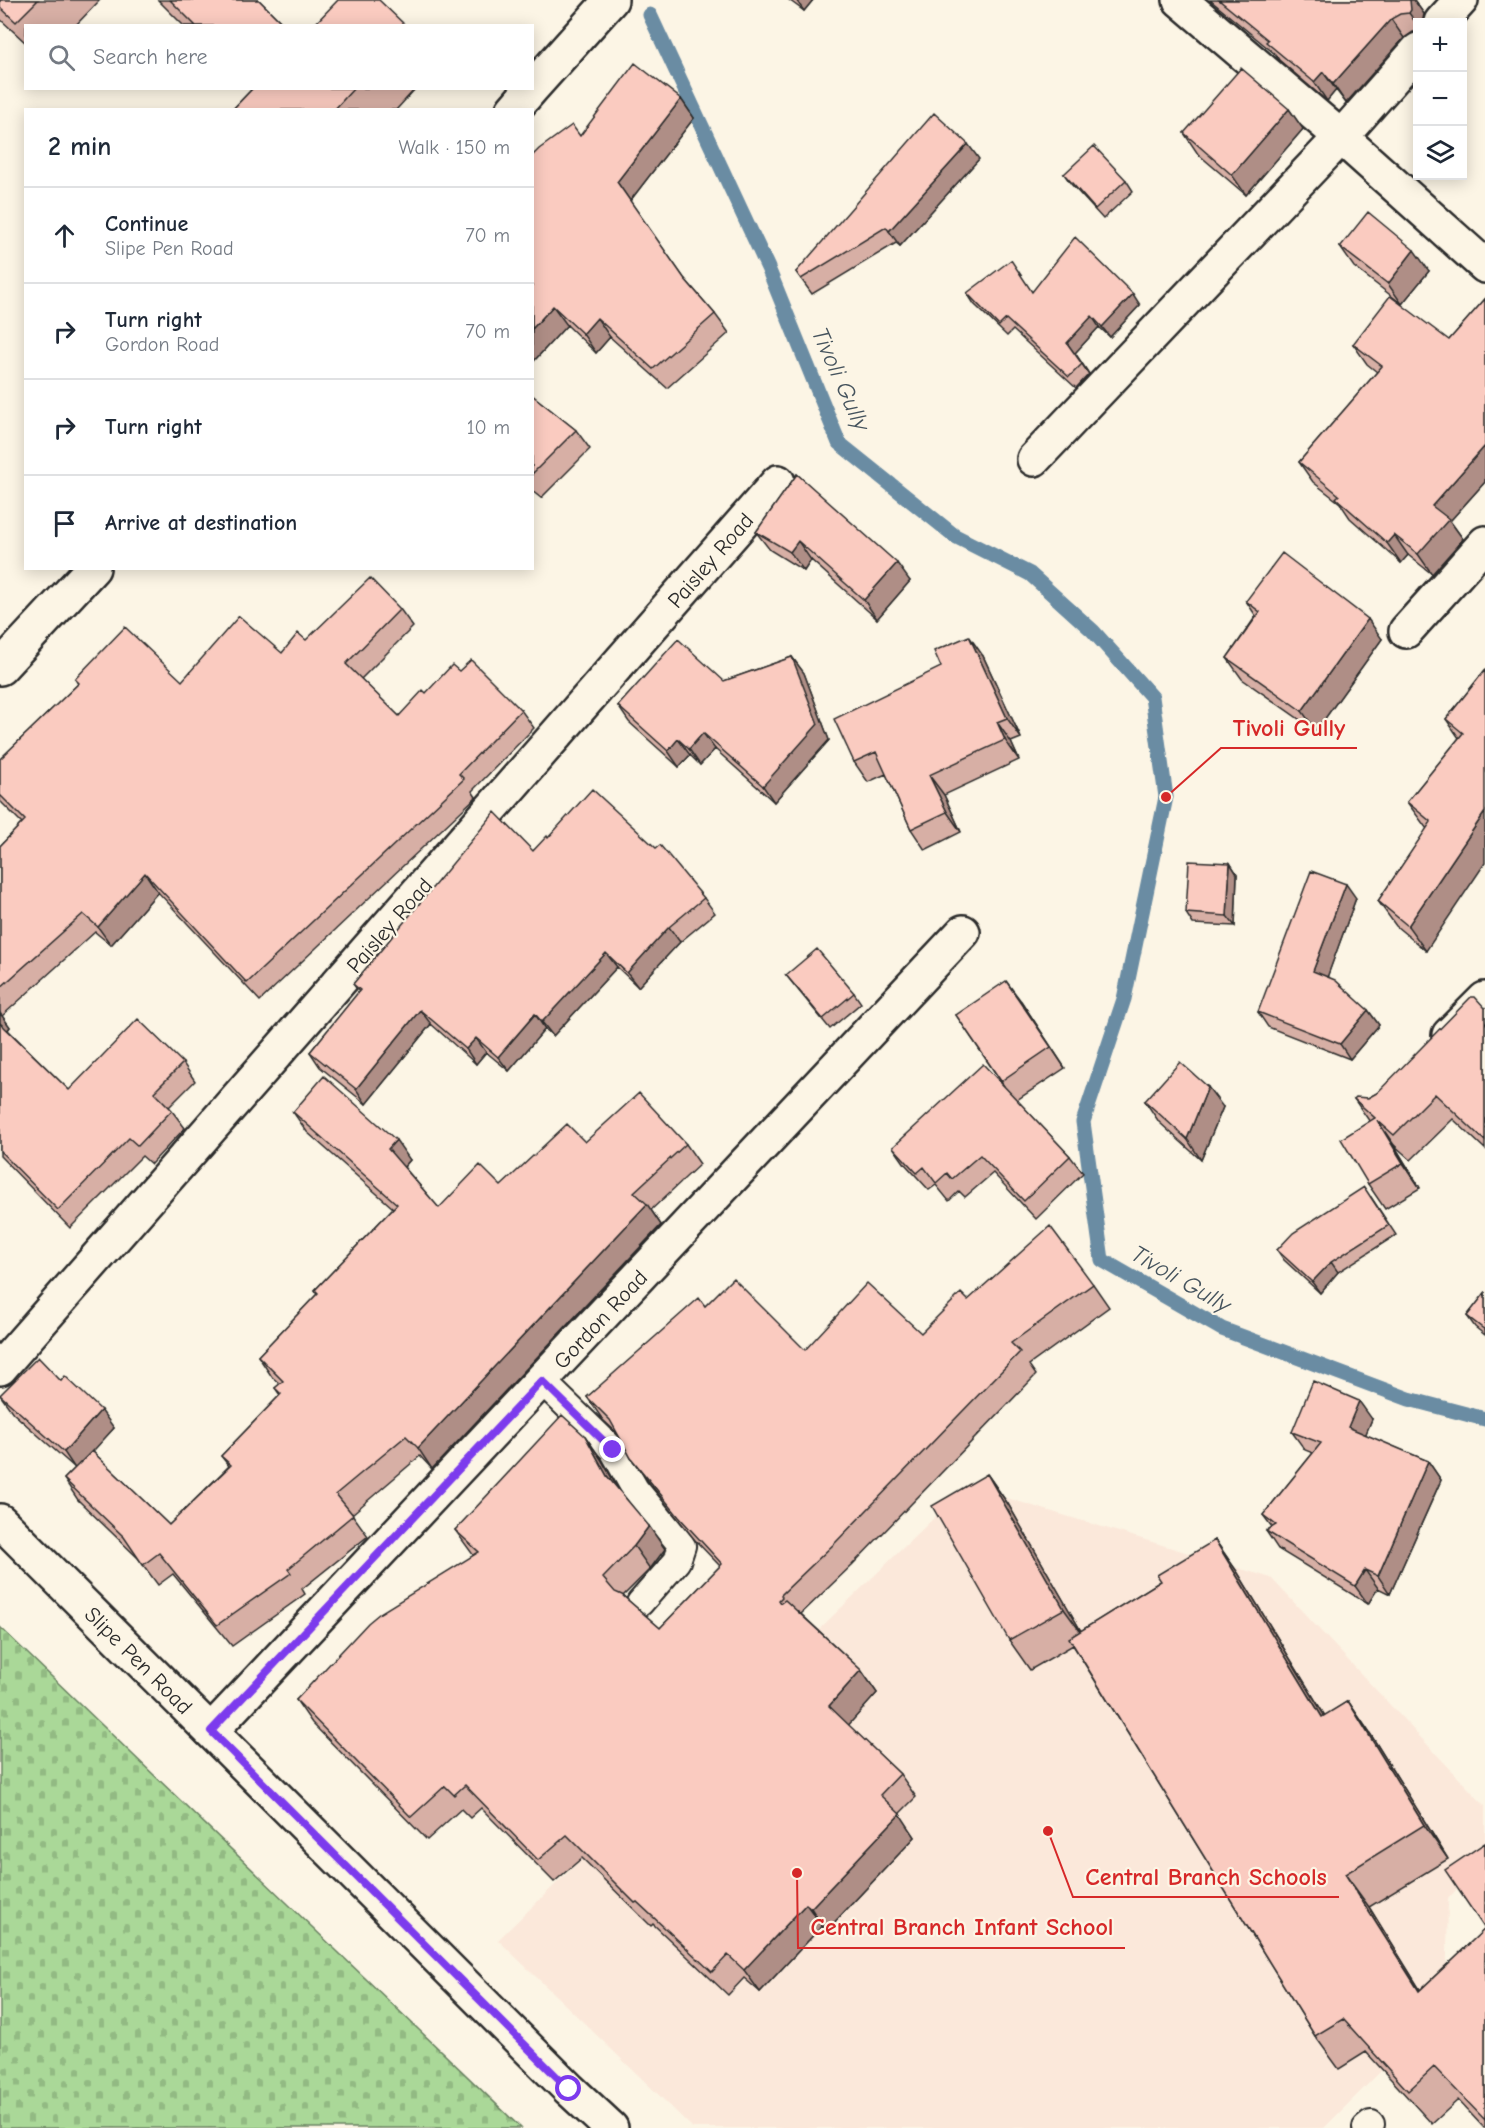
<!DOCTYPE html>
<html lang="en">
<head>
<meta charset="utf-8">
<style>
  :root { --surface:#fff; --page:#f2f2f3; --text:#1f2937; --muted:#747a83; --line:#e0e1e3 }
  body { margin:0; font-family:"Comic Neue",sans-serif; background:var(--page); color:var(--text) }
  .controls { position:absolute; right:18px; top:18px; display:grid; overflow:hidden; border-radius:0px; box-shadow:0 3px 15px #0003 }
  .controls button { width:54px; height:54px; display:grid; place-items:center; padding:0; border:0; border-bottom:2px solid var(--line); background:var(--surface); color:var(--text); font:30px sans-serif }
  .stop { position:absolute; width:18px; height:18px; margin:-14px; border:4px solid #7c3aed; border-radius:50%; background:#fff }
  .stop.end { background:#7c3aed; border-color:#fff; box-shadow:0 2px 6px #0008 }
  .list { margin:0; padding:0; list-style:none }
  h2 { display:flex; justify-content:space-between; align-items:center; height:78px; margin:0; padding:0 24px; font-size:26px }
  h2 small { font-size:20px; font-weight:400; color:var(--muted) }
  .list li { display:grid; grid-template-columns:39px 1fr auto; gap:18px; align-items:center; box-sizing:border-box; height:96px; padding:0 24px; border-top:2px solid var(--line) }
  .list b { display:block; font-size:22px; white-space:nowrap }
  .list p { margin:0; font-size:20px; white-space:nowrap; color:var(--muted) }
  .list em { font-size:20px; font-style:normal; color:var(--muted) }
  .icon { flex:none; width:33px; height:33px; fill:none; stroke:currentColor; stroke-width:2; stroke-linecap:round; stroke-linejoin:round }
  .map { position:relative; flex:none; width:1485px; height:2128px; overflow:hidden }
  .search { position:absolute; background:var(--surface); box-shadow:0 3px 15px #0003; left:24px; top:24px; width:510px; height:66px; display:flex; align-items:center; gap:15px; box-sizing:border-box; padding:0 21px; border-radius:0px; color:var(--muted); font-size:22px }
  .panel { position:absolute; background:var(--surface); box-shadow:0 3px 15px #0003; left:24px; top:108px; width:510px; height:462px; border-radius:0px }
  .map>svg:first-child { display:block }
  .built { fill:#fbe8da }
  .cemetery { fill:url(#cemetery-stones); stroke:#6a8262; stroke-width:1.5 }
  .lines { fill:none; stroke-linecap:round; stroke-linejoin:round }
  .stream { stroke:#6a8ca3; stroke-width:15 }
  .service-casing { stroke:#2b2b2b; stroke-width:30 }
  .minor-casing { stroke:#2b2b2b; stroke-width:38 }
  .tertiary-casing { stroke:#2b2b2b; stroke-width:38 }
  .service { stroke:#fcf5e5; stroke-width:26 }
  .minor { stroke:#fcf5e5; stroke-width:33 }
  .tertiary { stroke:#fcf5e5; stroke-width:33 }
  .wall { fill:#d7afa5; stroke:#2b2b2b; stroke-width:1.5 }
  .shaded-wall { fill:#af8e86; stroke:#2b2b2b; stroke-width:1.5 }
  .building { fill:#facbc0; stroke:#2b2b2b; stroke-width:1.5 }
  .route { stroke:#7c3aed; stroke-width:8 }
  .labels { text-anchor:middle; stroke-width:4.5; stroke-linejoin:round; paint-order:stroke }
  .street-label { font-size:22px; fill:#2b2b2b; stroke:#fcf5e5 }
  .water-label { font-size:24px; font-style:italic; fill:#45535d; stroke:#fcf5e5 }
  .leader { fill:none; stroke:#d62828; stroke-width:2 }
  .callout-dot { fill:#d62828; stroke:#fcf5e5; stroke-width:2 }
  .callout-label { font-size:24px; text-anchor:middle; font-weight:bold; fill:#d62828; stroke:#fcf5e5; stroke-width:4.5; stroke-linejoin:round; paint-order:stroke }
</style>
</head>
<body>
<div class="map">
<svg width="1485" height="2128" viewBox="0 0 1485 2128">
  <defs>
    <pattern id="cemetery-stones" width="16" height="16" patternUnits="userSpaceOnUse" patternTransform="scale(1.5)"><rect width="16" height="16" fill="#aad898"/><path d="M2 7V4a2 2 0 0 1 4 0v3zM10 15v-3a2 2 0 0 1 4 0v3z" fill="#92ba83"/></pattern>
  </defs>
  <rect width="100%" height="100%" fill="#fcf5e5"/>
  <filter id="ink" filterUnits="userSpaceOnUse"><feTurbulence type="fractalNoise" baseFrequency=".0167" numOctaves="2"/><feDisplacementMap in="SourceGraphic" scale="12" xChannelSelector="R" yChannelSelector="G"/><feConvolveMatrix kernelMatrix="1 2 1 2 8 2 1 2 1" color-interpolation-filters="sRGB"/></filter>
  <g filter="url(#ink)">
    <!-- built -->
    <path class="built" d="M967,1486L1271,1578L1485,1806V1857L1448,1899L1446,2006L1324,2128H693L498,1940Z"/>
    <!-- cemetery -->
    <path class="cemetery" d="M0,1627L521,2128H0Z"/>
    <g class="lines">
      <!-- stream -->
      <path class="stream" d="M650,15L768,268L839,443L955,536L1030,574L1093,631L1152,697L1166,797L1124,999L1083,1122L1102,1260L1222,1329L1409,1399L1485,1419"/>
      <defs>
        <path id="service" d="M542,1381L613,1450L635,1489L682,1546L677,1561L640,1603
          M1366,2128L1371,2124"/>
        <path id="minor" d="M1180,0L1341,137L1485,266
          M1441,22L1461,0
          M532,88L611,0
          M513,110L532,88
          M1034,459L1341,137L1418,50
          M1406,631L1485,543
          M0,668L93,568
          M1449,1035L1485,999
          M0,1368L778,482
          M211,1731L963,932"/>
        <path id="tertiary" d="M0,1521L569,2089L611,2128"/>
      </defs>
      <!-- service casing -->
      <use href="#service" class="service-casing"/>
      <!-- minor casing -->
      <use href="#minor" class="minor-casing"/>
      <!-- tertiary casing -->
      <use href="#tertiary" class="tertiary-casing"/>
      <!-- service -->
      <use href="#service" class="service"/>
      <!-- minor -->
      <use href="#minor" class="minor"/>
      <!-- tertiary -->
      <use href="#tertiary" class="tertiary"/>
    </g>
    <!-- wall -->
    <path class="wall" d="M0,0H100L75,26H26V43L0,19Z
      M158,0H259L285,26H184Z
      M789,0H813L804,11Z
      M1210,0H1414L1424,14L1423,19L1418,22V32H1413L1404,38L1346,103L1336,90L1327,101L1279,60L1275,54Z
      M249,88H416L396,110H232L251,90Z
      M681,99L694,118L630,201L684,278L715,314L729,333L667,388L610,337L596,353L567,325L532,363V156L580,136Z
      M1289,109L1303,129L1246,195L1198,154L1184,133Z
      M979,159L900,246L896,243L812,294L796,272Z
      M1064,174L1126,180L1133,191L1103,219L1071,184Z
      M1340,247L1429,271L1402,304L1354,267Z
      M1032,292L1140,305L1110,337L1099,327L1075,353L1089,374L1076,388L1013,330L1007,336L974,304L967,293Z
      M1485,299V482L1450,521L1463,539L1432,574L1408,555L1401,563L1350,518L1340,503L1313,482L1299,462L1377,372L1367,364L1353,344L1449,340Z
      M532,395L576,430L590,449L541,498L532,491Z
      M797,474L910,581L877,619L811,560L804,571L770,550L756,532Z
      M1246,601L1382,639L1316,731L1242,679L1227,658L1256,616Z
      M400,609L413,627L361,679L399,716L426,693L459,671L521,710L534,728L472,791L476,797L260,1001L158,892L111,945L95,932L2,1016L10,1027L8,1030L69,1090L183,1063L195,1081L169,1107L185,1128L151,1164L142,1156L70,1228L0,1156V846L22,823L0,801V759L78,684L75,679L182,681L282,653L306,640Z
      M983,656L1021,738L1011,742L1019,760L944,795L961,832L925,850L911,829L886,774L868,782L854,762Z
      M792,657L804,673L829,740L774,802L715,749L700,765L690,755L679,767L629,722L618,706L724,681Z
      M1485,670L1426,951L1396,926L1378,901L1427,829L1407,802L1459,738L1446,719Z
      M548,838L704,898L715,913L680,942L638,987L617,967L553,1036L545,1029L509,1071L486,1052L476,1064L431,1024L366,1104L320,1067L310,1052L359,992L353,984L533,851Z
      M1230,863L1237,874L1235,926L1193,924L1186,913Z
      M1356,898L1327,977L1368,1010L1379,1025L1350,1059L1268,1027L1258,1012Z
      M786,975L854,993L861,1003L830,1029L794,985Z
      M1021,1001L1065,1068L1017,1100L1070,1156L1083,1173L1036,1219L993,1173L965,1197L959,1191L949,1201L936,1185L929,1190L905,1164L893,1147L1004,1086L956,1015Z
      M1485,1008V1149L1453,1119L1411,1160L1394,1145L1420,1188L1385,1209L1368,1184L1370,1122L1354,1099L1368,1098L1377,1093Z
      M1145,1101L1223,1107L1201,1160L1159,1122Z
      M293,1112L410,1160L404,1167L439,1208L501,1186L585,1142L686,1144L700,1164L651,1210L661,1225L432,1469L420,1456L352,1514L368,1536L302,1589L305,1594L232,1646L173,1574L158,1585L138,1558L78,1500L64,1479L75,1468L13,1413L0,1395L61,1381L114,1428L92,1451L169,1525L229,1466L221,1456L280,1395L275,1388L280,1384L272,1377L258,1356L317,1294L315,1290L393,1208L307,1132Z
      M1371,1197L1396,1235L1338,1272L1320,1293L1284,1260L1277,1250Z
      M1093,1284L1109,1307L1029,1365L1036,1375L852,1565L801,1614L861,1670L877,1693L848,1725L900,1774L916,1797L899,1814L915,1837L826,1931L822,1926L760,1992L744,1978L728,1995L653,1924L651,1926L582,1858L554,1882L481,1808L470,1818L461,1809L427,1840L312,1723L296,1700L474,1556L455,1530L585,1436L601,1459L617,1487L665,1549L650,1569L623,1596L660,1628L720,1566L695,1540L647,1480L631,1458L619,1435L603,1420L587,1397L705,1306L805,1350L921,1333L968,1300Z
      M1485,1293V1335L1475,1327L1467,1316Z
      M1372,1419L1365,1435L1428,1461L1441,1480L1390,1594L1378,1588L1368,1604L1278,1549L1266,1531L1272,1527L1263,1515L1313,1453L1305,1450L1292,1432Z
      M987,1474L1008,1504L1081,1631L1161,1581L1215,1540L1238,1573L1325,1716L1348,1701L1371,1735L1448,1859L1369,1907L1420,1990L1485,1929V1843V2128H1484L1458,2100L1432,2124L1366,2052L1339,2069L1315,2036L1073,1645L1030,1670L1009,1640Z"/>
    <!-- shaded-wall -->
    <path class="shaded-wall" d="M796,0H813L804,11Z
      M1410,0H1414L1424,14L1423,19V22H1418V26L1409,13Z
      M1391,19L1404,38L1346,103L1333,84Z
      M1323,72L1336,90L1327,101L1314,82Z
      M681,99L694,118L630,201L617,182Z
      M1289,109L1303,129L1246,195L1232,175Z
      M968,144L979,159L900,246L889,231Z
      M1414,250L1429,271L1402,304L1388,284Z
      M1133,294L1140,305L1110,337L1102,327Z
      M553,306L567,325L532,363V329Z
      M1092,316L1099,327L1075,353L1089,374L1067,343Z
      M597,318L610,337L596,353L583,334Z
      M1485,446V482L1450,521L1463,539L1432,574L1418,554L1432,506Z
      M1394,535L1408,555L1401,563L1387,543Z
      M798,541L811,560L804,571L790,552Z
      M897,563L910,581L877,619L864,600Z
      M1368,619L1382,639L1316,731L1302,711Z
      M969,636L983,656L1021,738L1007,718Z
      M792,657L804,673L829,740L774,802L763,786Z
      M997,722L1011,742L1019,760L1005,740Z
      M703,733L715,749L700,765L689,749Z
      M678,739L690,755L679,767L668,751Z
      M929,775L944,795L961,832L947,812Z
      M1485,812V863L1426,951L1408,926Z
      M1230,863L1237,874L1235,926L1227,916Z
      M145,873L158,892L111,945L98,927Z
      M1346,884L1356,898L1324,986L1313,971Z
      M669,927L680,942L638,987L627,973Z
      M606,953L617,967L553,1036L542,1022Z
      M1006,981L1021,1001L1065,1068L1051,1047Z
      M420,1010L431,1024L366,1104L356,1089Z
      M1368,1010L1379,1025L1350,1059L1340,1044Z
      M0,1013L10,1027L5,1033L0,1026Z
      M535,1014L545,1029L509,1071L498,1057Z
      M476,1038L486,1052L476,1064L466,1049Z
      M1208,1087L1223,1107L1201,1160L1187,1139Z
      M1377,1120L1394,1145L1420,1188L1403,1163Z
      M396,1140L410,1160L402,1169L388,1149Z
      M647,1204L661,1225L432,1469L418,1448Z
      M1331,1262L1338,1272L1320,1293L1312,1282Z
      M1359,1401L1372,1419L1361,1446L1348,1427Z
      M101,1410L114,1428L76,1470L64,1452Z
      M585,1436L601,1459L623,1498L607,1476Z
      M1428,1461L1441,1480L1390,1594L1378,1576Z
      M987,1474L1008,1504L1085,1638L1064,1609Z
      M649,1526L665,1549L650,1569L634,1546Z
      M1215,1540L1238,1573L1346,1751L1322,1717Z
      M1365,1570L1378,1588L1368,1604L1355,1586Z
      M861,1670L877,1693L845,1729L829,1706Z
      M1348,1701L1371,1735L1448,1859L1424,1825Z
      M900,1814L915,1837L826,1931L811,1908Z
      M1345,1874L1369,1907L1442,2025L1419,1991Z
      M806,1904L822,1926L760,1992L744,1970Z"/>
    <!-- building -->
    <path class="building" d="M0,0H38L16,22L0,7Z
      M170,0H259L285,26H196Z
      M338,0H379L406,26H313Z
      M1219,0H1410L1411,10L1409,13L1400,14L1391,19L1333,84L1323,72L1314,82L1266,42L1268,40Z
      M635,63L681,99L617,182L684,278L715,314L653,369L597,318L583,334L553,306L532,329V156L539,149L572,125L580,136Z
      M1241,68L1289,109L1232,175L1184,133Z
      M253,88H354L334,110H232Z
      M934,113L968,144L889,231L886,227L801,279L796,272Z
      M1094,146L1126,180L1095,209L1064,174Z
      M1368,212L1414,250L1388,284L1340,247Z
      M1075,237L1133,294L1102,327L1092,316L1067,343L1082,364L1069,377L1006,319L999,326L967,293L1011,260L1032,292Z
      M1390,296L1449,340L1485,299V446L1432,506L1449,519L1418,554L1394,535L1387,543L1336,498L1339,495L1299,462L1382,366L1353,344Z
      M532,395L576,430L532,474Z
      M797,474L897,563L864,600L798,541L790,552L756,532Z
      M1282,553L1368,619L1302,711L1227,658L1260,612L1246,601Z
      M370,578L400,609L346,664L399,716L423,690L426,693L452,665L459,671L471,660L521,710L459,774L464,779L247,983L145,873L98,927L83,914L0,988V846L25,820L0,795V759L79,683L75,679L125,627L182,681L239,616L282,653L298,633L306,640Z
      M969,636L1007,718L997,722L1005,740L929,775L947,812L911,829L876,752L854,762L834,719L941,667L934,651Z
      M678,639L724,681L792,657L818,724L763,786L703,733L689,749L678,739L668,751L618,706Z
      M1485,670V812L1408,926L1378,901L1431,822L1407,802L1463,733L1446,719Z
      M592,789L656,848L660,845L704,898L669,927L627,973L606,953L542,1022L535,1014L498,1057L476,1038L466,1049L420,1010L356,1089L310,1052L360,990L353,984L495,812L533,851L547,836L548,838Z
      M1189,861L1230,863L1227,916L1186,913Z
      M1311,871L1346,884L1313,971L1335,980L1368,1010L1340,1044L1258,1012Z
      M817,949L854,993L823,1019L786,975Z
      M1006,981L1051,1047L1001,1081L956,1015Z
      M1471,997H1475L1485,1008V1141L1435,1094L1394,1135L1377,1120L1403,1163L1368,1184L1341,1139L1375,1118L1354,1099L1356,1097L1368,1098L1377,1093Z
      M138,1019L183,1063L154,1092L172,1110L138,1146L129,1138L58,1210L0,1151V1023L69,1090Z
      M1180,1062L1208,1087L1187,1139L1145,1101Z
      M983,1064L1070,1156L1024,1201L980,1155L952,1179L947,1173L936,1183L924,1167L917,1173L893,1147Z
      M324,1076L396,1140L388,1149L439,1208L480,1165L501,1186L567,1124L585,1142L639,1093L686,1144L634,1192L647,1204L418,1448L406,1436L336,1494L353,1515L288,1569L291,1573L217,1625L159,1553L143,1565L124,1537L64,1479L92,1451L169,1525L231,1465L221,1456L281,1394L275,1388L283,1381L258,1356L318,1293L315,1290L397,1204L293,1112Z
      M1364,1187L1389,1225L1331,1262L1312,1282L1277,1250L1293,1233Z
      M1050,1226L1093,1284L1011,1343L1020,1352L836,1542L781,1595L782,1597L779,1600L781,1603L785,1600L861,1670L829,1706L900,1774L880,1795L900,1814L811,1908L806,1904L744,1970L728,1955L712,1972L637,1902L635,1903L567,1835L538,1860L465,1785L454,1795L445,1786L411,1817L296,1700L368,1623L380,1613L479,1552L455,1530L562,1415L585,1436L607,1476L649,1526L634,1546L603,1578L615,1592L622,1595L660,1628L722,1564L679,1517L631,1458L610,1420L587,1397L699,1298L705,1306L733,1278L805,1350L867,1283L921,1333L961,1293L968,1300Z
      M1485,1293V1330L1467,1316Z
      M38,1357L61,1381L65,1376L101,1410L64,1452L0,1395Z
      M1313,1381L1359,1401L1348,1427L1428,1461L1378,1576L1365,1570L1355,1586L1266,1531L1276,1525L1263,1515L1321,1443L1292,1432Z
      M987,1474L1064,1609L1009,1640L932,1506Z
      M1215,1540L1322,1717L1348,1701L1424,1825L1345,1874L1419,1991L1485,1929L1445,1870L1485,1843V2120L1434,2067L1408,2091L1343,2019L1315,2036L1069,1638L1161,1581L1157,1575Z"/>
  </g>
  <g class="lines" filter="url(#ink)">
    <!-- route -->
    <path class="route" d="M569,2089L211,1731L542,1381L613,1450"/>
  </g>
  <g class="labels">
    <!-- street labels -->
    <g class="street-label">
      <text transform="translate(710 560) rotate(-49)" y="8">Paisley Road</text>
      <text transform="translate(389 925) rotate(-49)" y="8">Paisley Road</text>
      <text transform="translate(600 1319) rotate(-47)" y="8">Gordon Road</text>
      <text transform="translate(139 1660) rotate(45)" y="8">Slipe Pen Road</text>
    </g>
    <!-- water labels -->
    <g class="water-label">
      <text transform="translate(841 379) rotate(66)" y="8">Tivoli Gully</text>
      <text transform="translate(1181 1279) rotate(30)" y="8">Tivoli Gully</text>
    </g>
  </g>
  <!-- callouts -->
  <path class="leader" d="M1166 797L1221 748H1357M1048 1831L1073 1897H1339M797 1873L798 1948H1125"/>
  <g class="callout-dot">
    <circle cx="1166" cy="797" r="6"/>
    <circle cx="1048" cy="1831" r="6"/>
    <circle cx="797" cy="1873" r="6"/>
  </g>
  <g class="callout-label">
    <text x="1289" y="736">Tivoli Gully</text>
    <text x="1206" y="1885">Central Branch Schools</text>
    <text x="962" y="1935">Central Branch Infant School</text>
  </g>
</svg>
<div class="controls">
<button>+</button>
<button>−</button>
<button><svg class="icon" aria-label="layers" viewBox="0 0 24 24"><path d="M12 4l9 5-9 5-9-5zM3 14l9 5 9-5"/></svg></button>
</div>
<div class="stop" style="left:569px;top:2089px"></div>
<div class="stop end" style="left:613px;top:1450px"></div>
<div class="search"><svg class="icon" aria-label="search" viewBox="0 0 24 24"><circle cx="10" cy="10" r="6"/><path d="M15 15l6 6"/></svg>Search here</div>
<section class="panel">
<h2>2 min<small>Walk · 150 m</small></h2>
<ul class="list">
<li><svg class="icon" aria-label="ahead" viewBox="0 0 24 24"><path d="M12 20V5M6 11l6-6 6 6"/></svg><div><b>Continue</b><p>Slipe Pen Road</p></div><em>70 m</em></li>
<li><svg class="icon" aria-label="right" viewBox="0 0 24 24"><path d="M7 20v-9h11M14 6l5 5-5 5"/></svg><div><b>Turn right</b><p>Gordon Road</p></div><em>70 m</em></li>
<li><svg class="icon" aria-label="right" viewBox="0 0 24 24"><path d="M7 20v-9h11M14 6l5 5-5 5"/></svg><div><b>Turn right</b></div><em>10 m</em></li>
<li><svg class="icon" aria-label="arrive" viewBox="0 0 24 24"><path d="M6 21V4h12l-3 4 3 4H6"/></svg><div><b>Arrive at destination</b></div></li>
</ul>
</section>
</div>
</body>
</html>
